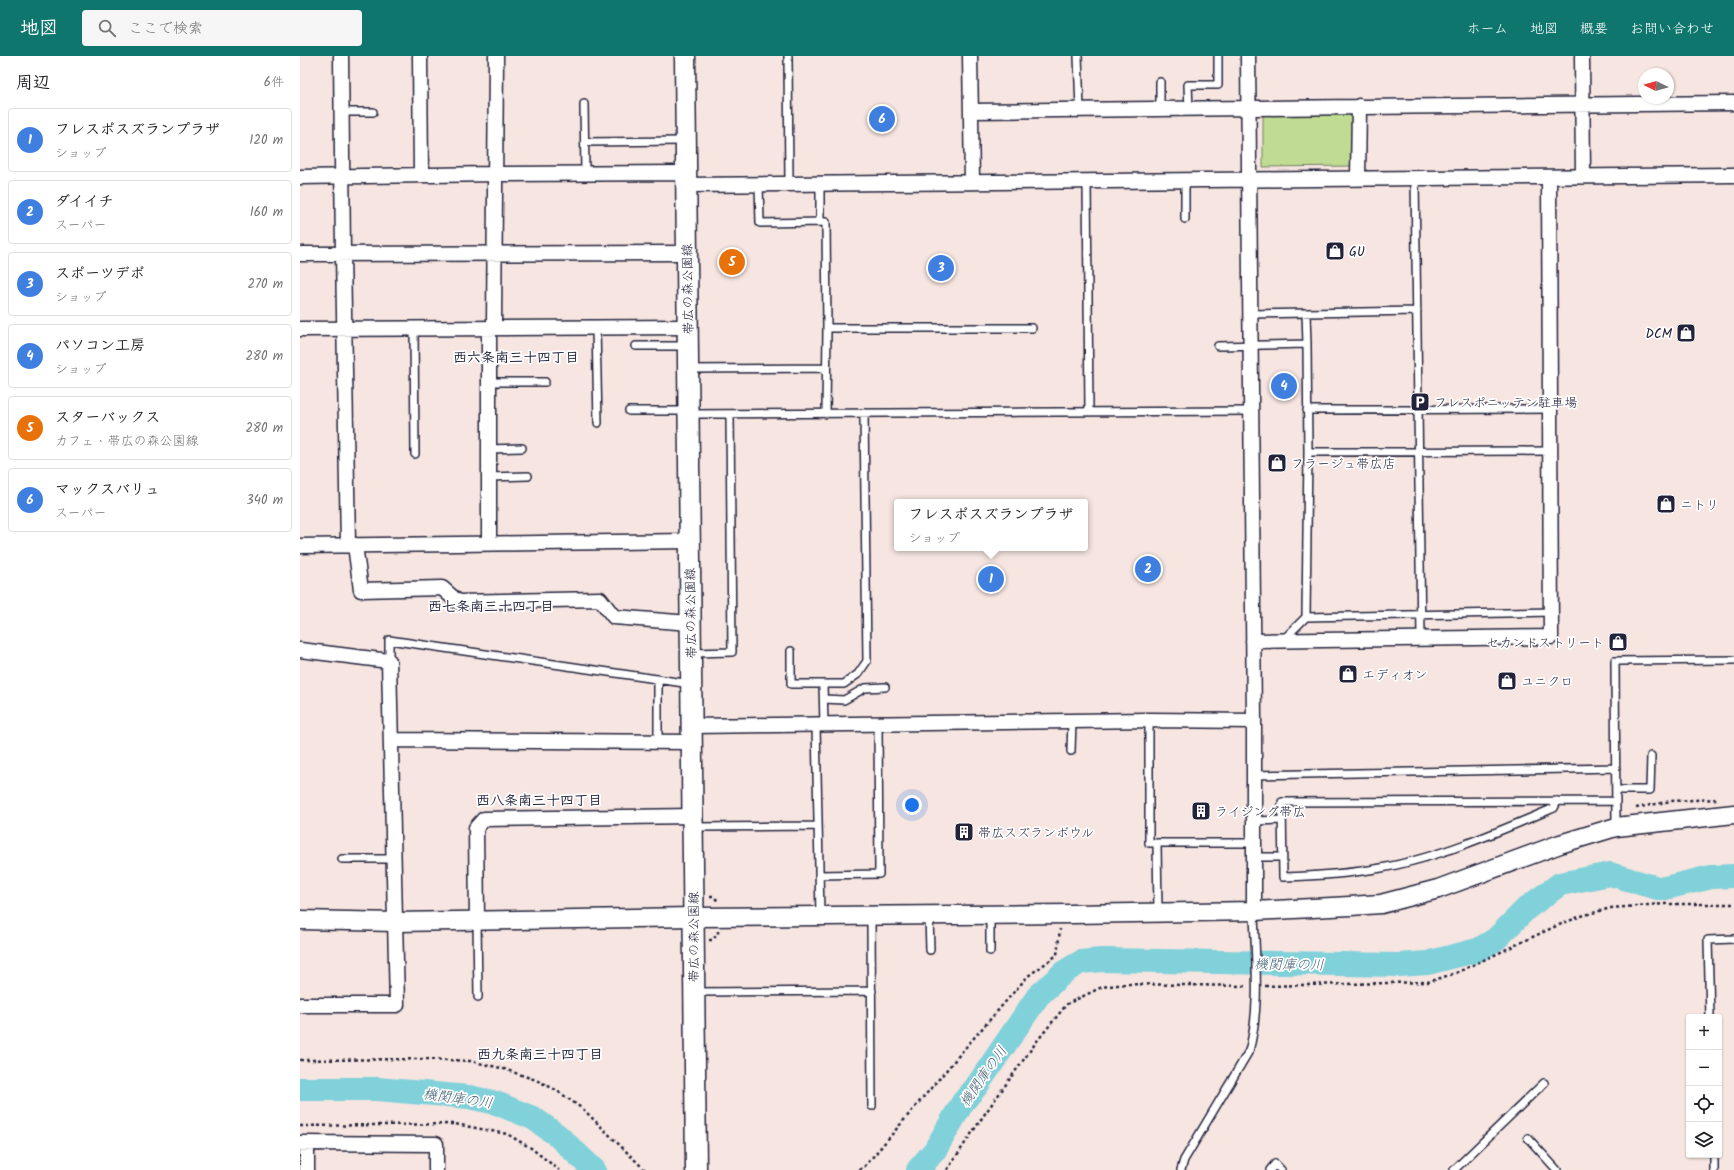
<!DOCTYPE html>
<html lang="ja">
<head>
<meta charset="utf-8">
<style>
  :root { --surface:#fff; --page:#f6f6f6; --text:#202124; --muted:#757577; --line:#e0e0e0; --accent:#0f766e }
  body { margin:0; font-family:Kalam,"Klee One",sans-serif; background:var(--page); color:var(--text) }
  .controls { position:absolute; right:12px; bottom:12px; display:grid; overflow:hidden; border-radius:4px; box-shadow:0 1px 3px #0004 }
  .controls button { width:36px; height:36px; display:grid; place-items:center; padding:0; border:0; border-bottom:1px solid var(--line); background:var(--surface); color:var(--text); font:20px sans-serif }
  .compass { position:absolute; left:1338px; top:12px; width:36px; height:36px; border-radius:50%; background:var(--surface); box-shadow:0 1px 3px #0004; rotate:275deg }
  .you { position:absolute; left:612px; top:749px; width:14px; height:14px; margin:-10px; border:3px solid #fff; border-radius:50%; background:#1a73e8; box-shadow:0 0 0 6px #1a73e833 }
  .badge { display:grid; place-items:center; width:26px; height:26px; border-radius:50%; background:var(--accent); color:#fff; font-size:13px; font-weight:700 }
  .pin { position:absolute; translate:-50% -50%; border:2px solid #fff; box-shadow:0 1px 4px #0006 }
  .popup { position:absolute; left:594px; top:443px; width:194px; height:52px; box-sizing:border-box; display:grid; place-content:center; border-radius:4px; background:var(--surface); filter:drop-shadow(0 1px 3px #0005); font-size:13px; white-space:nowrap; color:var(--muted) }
  .popup b { font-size:15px; color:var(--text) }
  .popup::after { content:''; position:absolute; left:50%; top:100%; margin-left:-8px; border:8px solid transparent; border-top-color:var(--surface) }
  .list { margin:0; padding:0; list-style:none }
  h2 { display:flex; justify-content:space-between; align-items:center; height:52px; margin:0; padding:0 16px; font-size:17px }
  h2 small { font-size:13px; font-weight:400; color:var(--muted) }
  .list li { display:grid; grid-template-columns:26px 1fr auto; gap:12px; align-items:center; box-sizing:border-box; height:64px; margin:0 8px 8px; padding:0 8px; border:1px solid var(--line); border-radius:4px }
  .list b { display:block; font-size:15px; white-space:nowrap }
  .list p { margin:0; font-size:13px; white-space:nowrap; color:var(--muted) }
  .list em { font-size:13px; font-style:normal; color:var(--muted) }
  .icon { flex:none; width:22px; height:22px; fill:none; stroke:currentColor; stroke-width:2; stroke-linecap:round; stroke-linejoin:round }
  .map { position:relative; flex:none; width:1434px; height:1114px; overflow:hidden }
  header { display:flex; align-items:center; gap:24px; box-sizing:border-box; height:56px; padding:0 20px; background:var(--accent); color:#fff }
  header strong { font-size:19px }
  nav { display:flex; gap:22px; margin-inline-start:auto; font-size:14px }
  .search { width:280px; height:36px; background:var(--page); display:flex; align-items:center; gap:10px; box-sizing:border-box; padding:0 14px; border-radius:4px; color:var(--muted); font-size:15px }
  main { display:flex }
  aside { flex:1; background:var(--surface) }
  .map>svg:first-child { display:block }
  .green { fill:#c0db92; stroke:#717e66 }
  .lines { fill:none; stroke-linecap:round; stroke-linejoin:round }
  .river { stroke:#80d1da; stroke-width:24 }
  .service-casing { stroke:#22223b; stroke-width:10 }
  .minor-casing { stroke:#22223b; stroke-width:17 }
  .tertiary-casing { stroke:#22223b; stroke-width:21 }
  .secondary-casing { stroke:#22223b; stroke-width:23 }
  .path { stroke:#22223b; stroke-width:2.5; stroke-dasharray:3 3; stroke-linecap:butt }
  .service { stroke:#fff; stroke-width:7 }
  .minor { stroke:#fff; stroke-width:14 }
  .tertiary { stroke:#fff; stroke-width:18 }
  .secondary { stroke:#fff; stroke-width:20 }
  .labels { text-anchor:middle; stroke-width:3.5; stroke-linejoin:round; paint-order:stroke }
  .poi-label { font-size:13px; fill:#22223b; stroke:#fff; text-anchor:start }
  .street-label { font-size:13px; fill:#22223b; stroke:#fff }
  .neighbourhood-label { font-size:14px; font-weight:bold; fill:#22223b; stroke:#fff }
  .water-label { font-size:14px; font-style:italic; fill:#435f73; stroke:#fff }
</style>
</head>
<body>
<header>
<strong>地図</strong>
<div class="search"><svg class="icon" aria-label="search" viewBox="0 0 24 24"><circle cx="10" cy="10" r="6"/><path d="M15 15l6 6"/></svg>ここで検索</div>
<nav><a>ホーム</a><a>地図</a><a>概要</a><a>お問い合わせ</a></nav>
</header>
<main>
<aside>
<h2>周辺<small>6件</small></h2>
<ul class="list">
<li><span class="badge" style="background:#3f7fe0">1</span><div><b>フレスポスズランプラザ</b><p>ショップ</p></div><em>120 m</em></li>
<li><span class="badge" style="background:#3f7fe0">2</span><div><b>ダイイチ</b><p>スーパー</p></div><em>160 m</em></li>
<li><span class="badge" style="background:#3f7fe0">3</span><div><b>スポーツデポ</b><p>ショップ</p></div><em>270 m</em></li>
<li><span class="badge" style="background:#3f7fe0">4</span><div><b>パソコン工房</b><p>ショップ</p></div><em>280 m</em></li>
<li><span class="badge" style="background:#e8710a">5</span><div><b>スターバックス</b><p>カフェ · 帯広の森公園線</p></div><em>280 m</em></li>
<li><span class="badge" style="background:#3f7fe0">6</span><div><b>マックスバリュ</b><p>スーパー</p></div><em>340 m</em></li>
</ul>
</aside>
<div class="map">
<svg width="1434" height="1114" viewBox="0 0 1434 1114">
  <rect width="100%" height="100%" fill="#f6e5e0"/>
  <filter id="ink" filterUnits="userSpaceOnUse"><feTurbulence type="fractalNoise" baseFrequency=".025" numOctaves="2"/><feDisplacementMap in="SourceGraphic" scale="8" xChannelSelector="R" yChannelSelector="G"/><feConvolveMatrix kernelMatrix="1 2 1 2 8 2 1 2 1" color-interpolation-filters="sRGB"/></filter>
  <g filter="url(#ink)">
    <!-- green -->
    <path class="green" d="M1053,57L1054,110L963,111V58Z"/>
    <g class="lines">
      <!-- river -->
      <path class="river" d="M0,1033H77L169,1041L196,1047L233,1062L257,1079L294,1114
        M618,1114L635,1094L663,1046L676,1031L738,940L764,916L781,906L801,904L1099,909L1127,907L1178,894L1196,883L1227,852L1260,828L1310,818L1361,833L1411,821L1434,820"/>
      <defs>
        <path id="service" d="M488,0L489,127
          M778,0L780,54
          M860,26V53
          M284,48L285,117
          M889,53L888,29H918V0
          M42,56H73
          M285,86L384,85
          M1115,122L1121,582
          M885,124V163
          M787,125L789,355
          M459,128L460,167L526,166L527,272
          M520,166V127
          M1006,257L1007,288
          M950,258L1117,255
          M296,271L298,367
          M114,272L115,398
          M336,290H388
          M918,290L1007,288L1008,396L1006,561L983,584
          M390,313L526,312
          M188,326H245
          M1007,354L1250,353
          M329,355H388
          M391,358L951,355
          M526,358L527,272H732
          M188,393L222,392
          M1008,396L1250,395
          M189,421L228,420
          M1006,561L1251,556
          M491,595V628H523
          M393,597L432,596L430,358
          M89,605V584L391,628
          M524,643L544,644L565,632L585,631
          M849,664V787H857
          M516,669L520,859
          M524,669L523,628H544L558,618L567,605L564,357
          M358,686V623
          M771,695L772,665
          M954,719L1316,712
          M1316,734H1350L1351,700
          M1257,745L1254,752C1200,775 1138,802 1081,812C1048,818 1016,820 983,821L982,746L1316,745
          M954,765L982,764
          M1316,770L1315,605L1434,604
          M393,771L518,770
          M954,801H982
          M42,803H95
          M519,819L579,818L578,668
          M858,856L857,787H954
          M571,860L572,1050
          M629,860L630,894
          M177,865L178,941
          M690,895V859
          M396,936L572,935
          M1410,961L1408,884L1434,883
          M1228,1082L1257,1114
          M1414,1099V1114
          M881,1114L884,1104L949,995C961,951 955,901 954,855
          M970,1114L975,1108L981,1114
          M1154,1114L1244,1027"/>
        <path id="minor" d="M41,0L43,198L48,489
          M120,0L121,119
          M670,0L672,125
          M948,0L954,665V855
          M1282,0L1283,120
          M671,55L1434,47
          M0,121L195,118L386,117
          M1058,122L1059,50
          M386,129L1434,119
          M0,198L387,197
          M194,271L196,0
          M189,272V487
          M0,273L388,271
          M55,489L61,534L142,532L158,546L300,543L314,561L390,567
          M0,490L390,485
          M953,585L1251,581L1249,121
          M0,594L89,605L97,949H0
          M392,670L849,664L954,665
          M92,684L392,686
          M177,864L176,772L184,763L393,760
          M0,1087L136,1088V1114
          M7,1087V1114"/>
        <path id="tertiary" d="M0,864L96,866L393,861L773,858L954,855L1050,850L1081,848L1138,833L1260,788L1316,771L1434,758"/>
        <path id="secondary" d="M385,0L396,1114"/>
      </defs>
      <!-- service casing -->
      <use href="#service" class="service-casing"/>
      <!-- minor casing -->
      <use href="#minor" class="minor-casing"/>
      <!-- tertiary casing -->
      <use href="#tertiary" class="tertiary-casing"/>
      <!-- secondary casing -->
      <use href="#secondary" class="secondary-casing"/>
      <!-- path -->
      <path class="path" d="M1336,752L1371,745L1419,743
        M410,840H413L419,846
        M409,884H412L418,878V875
        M965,930L1128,926L1156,917L1254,871L1281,860L1311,852L1363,848H1434
        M0,1004L129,1003L170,1005L201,1012L236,1024L256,1034L284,1054L345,1114
        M0,1070L155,1068L207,1078L231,1092L259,1114
        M559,1114L565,1110L666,991L728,920L757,899L760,873
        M647,1114L684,1059L737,985L767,948L802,931L825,928L946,930"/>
      <!-- service -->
      <use href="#service" class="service"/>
      <!-- minor -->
      <use href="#minor" class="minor"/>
      <!-- tertiary -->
      <use href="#tertiary" class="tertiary"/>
      <!-- secondary -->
      <use href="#secondary" class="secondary"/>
    </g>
  </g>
  <!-- icons -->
  <defs>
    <symbol id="shop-square" viewBox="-11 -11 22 22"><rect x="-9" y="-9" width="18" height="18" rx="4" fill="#22223b" stroke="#fff"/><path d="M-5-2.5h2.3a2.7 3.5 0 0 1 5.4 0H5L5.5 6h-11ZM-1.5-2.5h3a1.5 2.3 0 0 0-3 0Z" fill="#fff"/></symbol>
    <symbol id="parking-square" viewBox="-11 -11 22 22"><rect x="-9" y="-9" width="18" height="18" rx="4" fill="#22223b" stroke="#fff"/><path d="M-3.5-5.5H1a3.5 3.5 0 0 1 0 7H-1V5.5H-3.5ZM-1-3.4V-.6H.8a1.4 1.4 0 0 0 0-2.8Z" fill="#fff"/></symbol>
    <symbol id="building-square" viewBox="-11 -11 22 22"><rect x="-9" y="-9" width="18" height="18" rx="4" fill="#22223b" stroke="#fff"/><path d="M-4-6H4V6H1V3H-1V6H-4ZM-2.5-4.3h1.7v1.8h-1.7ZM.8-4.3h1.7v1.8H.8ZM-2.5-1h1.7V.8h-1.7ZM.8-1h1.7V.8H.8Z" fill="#fff"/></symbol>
  </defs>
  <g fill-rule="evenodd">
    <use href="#shop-square" x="1024" y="184" width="22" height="22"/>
    <use href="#shop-square" x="1375" y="266" width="22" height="22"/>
    <use href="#parking-square" x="1109" y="335" width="22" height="22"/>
    <use href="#shop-square" x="966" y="396" width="22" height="22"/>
    <use href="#shop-square" x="1355" y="437" width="22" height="22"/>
    <use href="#shop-square" x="1307" y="575" width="22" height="22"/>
    <use href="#shop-square" x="1037" y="607" width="22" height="22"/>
    <use href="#shop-square" x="1196" y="614" width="22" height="22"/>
    <use href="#building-square" x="890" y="744" width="22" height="22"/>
    <use href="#building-square" x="653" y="765" width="22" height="22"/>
  </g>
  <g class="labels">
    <!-- poi labels -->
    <g class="poi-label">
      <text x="1049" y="200">GU</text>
      <text x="1372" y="282" text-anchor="end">DCM</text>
      <text x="1134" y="351">フレスポニッテン駐車場</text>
      <text x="991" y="412">フラージュ帯広店</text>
      <text x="1380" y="453">ニトリ</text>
      <text x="1304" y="591" text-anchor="end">セカンドストリート</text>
      <text x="1062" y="623">エディオン</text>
      <text x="1221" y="630">ユニクロ</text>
      <text x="915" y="760">ライジング帯広</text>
      <text x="678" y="781">帯広スズランボウル</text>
    </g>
    <!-- street labels -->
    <g class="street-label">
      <text transform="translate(387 233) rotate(-91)" y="5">帯広の森公園線</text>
      <text transform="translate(390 557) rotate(-91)" y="5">帯広の森公園線</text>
      <text transform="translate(393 881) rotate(-90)" y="5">帯広の森公園線</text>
    </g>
    <!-- neighbourhood labels -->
    <g class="neighbourhood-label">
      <text x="216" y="306">西六条南三十四丁目</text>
      <text x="191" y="555">西七条南三十四丁目</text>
      <text x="239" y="749">西八条南三十四丁目</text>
      <text x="240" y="1003">西九条南三十四丁目</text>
    </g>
    <!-- water labels -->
    <g class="water-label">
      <text transform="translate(989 908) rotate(1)" y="5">機関庫の川</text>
      <text transform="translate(683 1020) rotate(-55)" y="5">機関庫の川</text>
      <text transform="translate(158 1042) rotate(8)" y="5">機関庫の川</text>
    </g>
  </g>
</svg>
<div class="controls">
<button>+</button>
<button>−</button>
<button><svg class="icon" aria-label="locate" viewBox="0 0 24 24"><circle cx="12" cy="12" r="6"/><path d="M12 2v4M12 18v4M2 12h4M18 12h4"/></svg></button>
<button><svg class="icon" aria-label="layers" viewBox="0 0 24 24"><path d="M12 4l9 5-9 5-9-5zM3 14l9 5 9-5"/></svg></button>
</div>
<svg class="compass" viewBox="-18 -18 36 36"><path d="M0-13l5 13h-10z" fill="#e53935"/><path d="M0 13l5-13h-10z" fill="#757577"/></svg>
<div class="you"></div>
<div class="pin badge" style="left:691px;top:523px;background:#3f7fe0">1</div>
<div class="popup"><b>フレスポスズランプラザ</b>ショップ</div>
<div class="pin badge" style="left:848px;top:513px;background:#3f7fe0">2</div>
<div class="pin badge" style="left:641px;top:212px;background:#3f7fe0">3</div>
<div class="pin badge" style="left:984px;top:330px;background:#3f7fe0">4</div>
<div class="pin badge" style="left:432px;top:206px;background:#e8710a">5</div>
<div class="pin badge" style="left:582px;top:63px;background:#3f7fe0">6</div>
</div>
</main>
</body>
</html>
